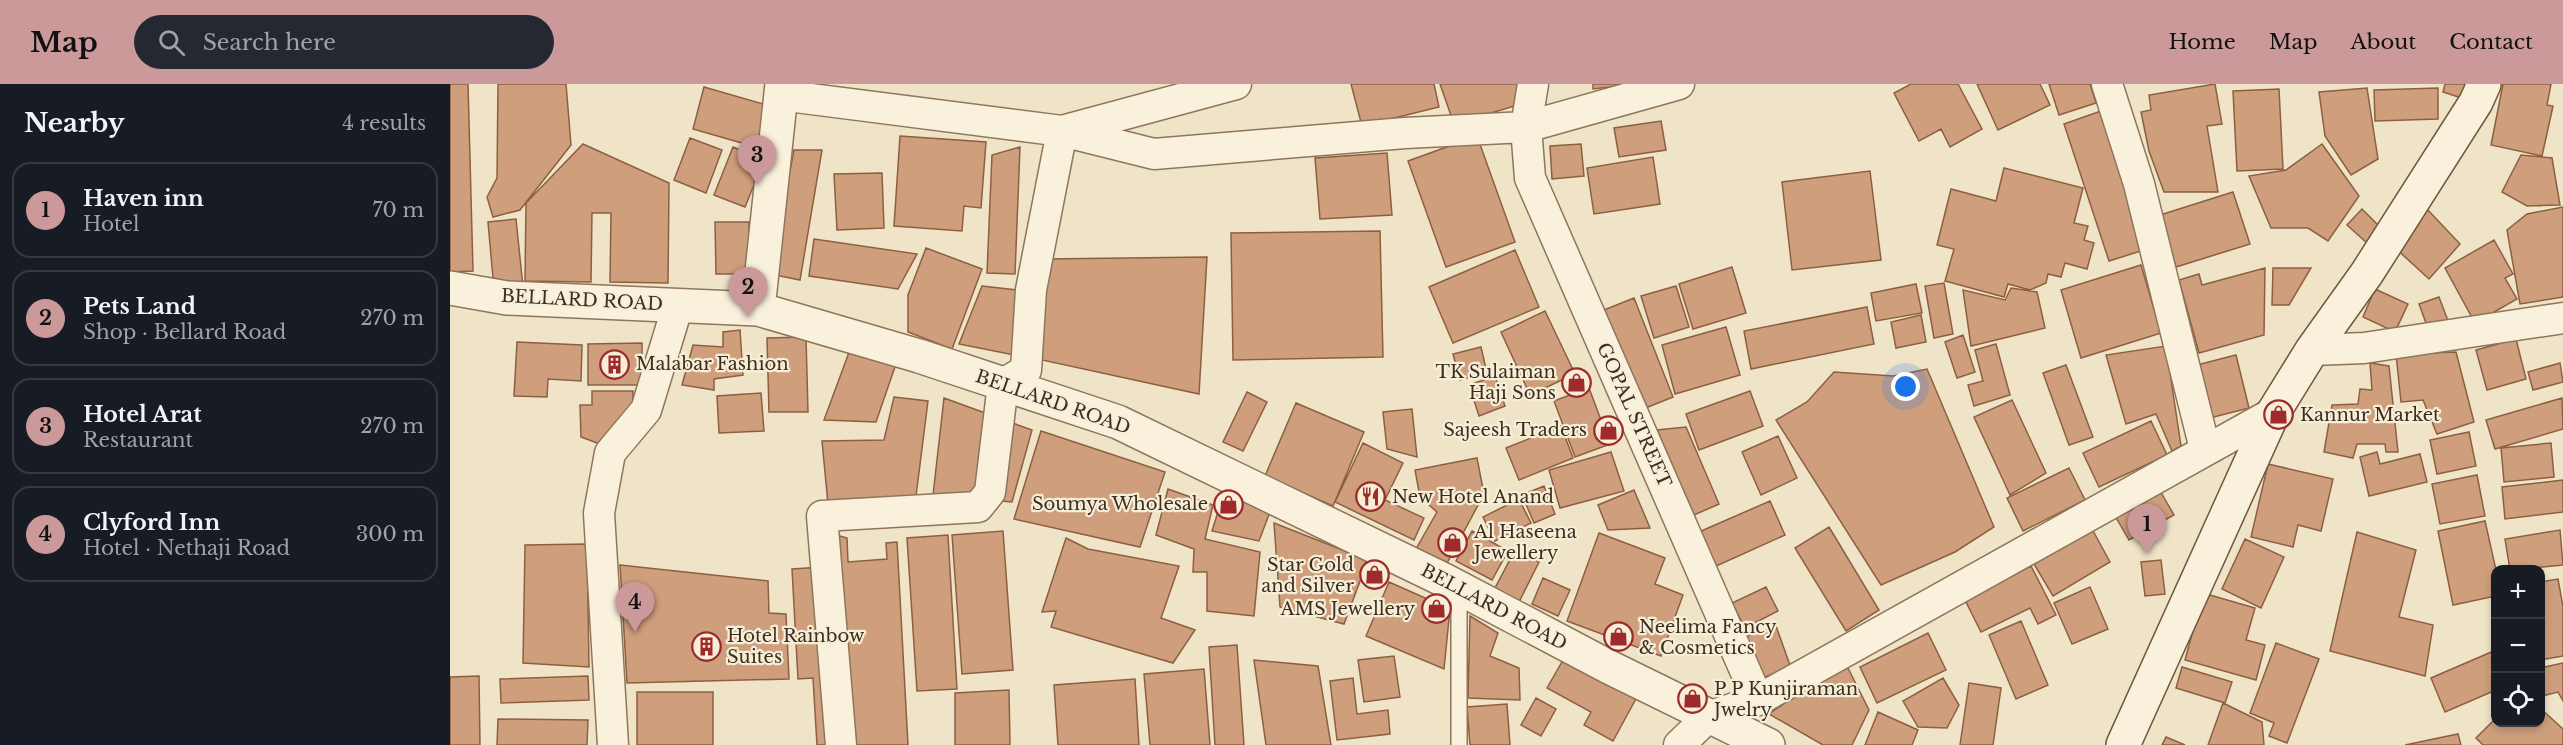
<!DOCTYPE html>
<html lang="en">
<head>
<meta charset="utf-8">
<style>
  :root { --surface:#171b24; --page:#242831; --text:#f1f3f6; --muted:#9ea1a6; --line:#363941; --accent:#cc999b }
  body { margin:0; font-family:"Libre Baskerville",serif; background:var(--page); color:var(--text) }
  .controls { position:absolute; right:18px; bottom:18px; display:grid; overflow:hidden; border-radius:12px; box-shadow:0 3px 9px #0003 }
  .controls button { width:54px; height:54px; display:grid; place-items:center; padding:0; border:0; border-bottom:2px solid var(--line); background:var(--surface); color:var(--text); font:30px sans-serif }
  .you { position:absolute; left:1456px; top:303px; width:21px; height:21px; margin:-15px; border:4px solid #fff; border-radius:50%; background:#1a73e8; box-shadow:0 0 0 9px #1a73e833 }
  .badge { display:grid; place-items:center; width:39px; height:39px; border-radius:50%; background:var(--accent); color:#111; font-size:20px; font-weight:700 }
  .pin { position:absolute; translate:-50% -50px; filter:drop-shadow(0 2px 3px #0008) }
  .pin::after { content:''; position:absolute; top:32px; width:21px; height:18px; background:inherit; clip-path:polygon(0 0,100% 0,50% 100%) }
  .list { margin:0; padding:0; list-style:none }
  h2 { display:flex; justify-content:space-between; align-items:center; height:78px; margin:0; padding:0 24px; font-size:26px }
  h2 small { font-size:20px; font-weight:400; color:var(--muted) }
  .list li { display:grid; grid-template-columns:39px 1fr auto; gap:18px; align-items:center; box-sizing:border-box; height:96px; margin:0 12px 12px; padding:0 12px; border:2px solid var(--line); border-radius:18px }
  .list b { display:block; font-size:22px; white-space:nowrap }
  .list p { margin:0; font-size:20px; white-space:nowrap; color:var(--muted) }
  .list em { font-size:20px; font-style:normal; color:var(--muted) }
  .icon { flex:none; width:33px; height:33px; fill:none; stroke:currentColor; stroke-width:2; stroke-linecap:round; stroke-linejoin:round }
  .map { position:relative; flex:none; width:2113px; height:661px; overflow:hidden }
  header { display:flex; align-items:center; gap:36px; box-sizing:border-box; height:84px; padding:0 30px; background:var(--accent); color:#111 }
  header strong { font-size:28px }
  nav { display:flex; gap:33px; margin-inline-start:auto; font-size:21px }
  .search { width:420px; height:54px; background:var(--page); display:flex; align-items:center; gap:15px; box-sizing:border-box; padding:0 21px; border-radius:33px; color:var(--muted); font-size:22px }
  main { display:flex }
  aside { flex:1; background:var(--surface) }
  .map>svg:first-child { display:block }
  .building { fill:#cf9f7d; stroke:#8d5f41; stroke-width:1.5 }
  .lines { fill:none; stroke-linecap:round; stroke-linejoin:round }
  .service-casing { stroke:#8d765c; stroke-width:18 }
  .minor-casing { stroke:#8d765c; stroke-width:33 }
  .tertiary-casing { stroke:#8d765c; stroke-width:36 }
  .secondary-casing { stroke:#6f573f; stroke-width:36 }
  .service { stroke:#faf1dc; stroke-width:15 }
  .minor { stroke:#faf1dc; stroke-width:30 }
  .tertiary { stroke:#faf1dc; stroke-width:33 }
  .secondary { stroke:#faf1dc; stroke-width:33 }
  .labels { text-anchor:middle; stroke-width:4.5; stroke-linejoin:round; paint-order:stroke }
  .street-label { font-size:18px; fill:#3d2e20; stroke:#f7eed8 }
  .poi-label { font-size:18px; fill:#3d2e20; stroke:#f7eed8; text-anchor:start }
</style>
</head>
<body>
<header>
<strong>Map</strong>
<div class="search"><svg class="icon" aria-label="search" viewBox="0 0 24 24"><circle cx="10" cy="10" r="6"/><path d="M15 15l6 6"/></svg>Search here</div>
<nav><a>Home</a><a>Map</a><a>About</a><a>Contact</a></nav>
</header>
<main>
<aside>
<h2>Nearby<small>4 results</small></h2>
<ul class="list">
<li><span class="badge">1</span><div><b>Haven inn</b><p>Hotel</p></div><em>70 m</em></li>
<li><span class="badge">2</span><div><b>Pets Land</b><p>Shop · Bellard Road</p></div><em>270 m</em></li>
<li><span class="badge">3</span><div><b>Hotel Arat</b><p>Restaurant</p></div><em>270 m</em></li>
<li><span class="badge">4</span><div><b>Clyford Inn</b><p>Hotel · Nethaji Road</p></div><em>300 m</em></li>
</ul>
</aside>
<div class="map">
<svg width="2113" height="661" viewBox="0 0 2113 661">
  <rect width="100%" height="100%" fill="#f0e4c8"/>
  <!-- building -->
  <path class="building" d="M0,0H18L23,187L0,188Z
    M48,0H116L121,61L70,126L43,133L37,113L47,94Z
    M901,0H984L989,23L912,42Z
    M990,0H1070L1068,21L1004,40Z
    M1143,0H1185L1143,5Z
    M1461,0H1508L1532,45L1500,63L1491,45L1469,57L1444,9Z
    M1527,0H1590L1600,21L1548,46Z
    M1599,0H1640L1646,19L1609,31Z
    M1765,0L1772,40L1757,42L1768,108H1714L1699,67L1691,28L1701,26L1699,11Z
    M1995,0H2026L2021,17L1993,8Z
    M2053,0H2101L2097,21L2103,22L2092,72L2041,61Z
    M254,3L320,22L309,64L243,45Z
    M1917,4L1928,75L1901,91L1875,52L1869,8Z
    M1988,4V35L1925,37L1924,6Z
    M1829,5L1833,85L1787,87L1783,7Z
    M1651,27L1697,165L1659,177L1614,40Z
    M1211,37L1216,66L1169,73L1164,44Z
    M450,52L536,58L531,124L514,122L512,147L444,142Z
    M1027,52L1065,158L996,183L958,77Z
    M240,54L272,66L256,109L224,96Z
    M133,60L219,99L218,199L160,198L161,129H142L141,198L75,197L76,119Z
    M1131,60L1134,92L1102,95L1100,62Z
    M1872,60L1909,112L1878,157L1858,144H1821L1799,92L1836,86Z
    M283,63L314,76L295,123L264,111Z
    M570,63L565,190L537,189L542,71Z
    M344,66H372L350,196L320,190Z
    M937,69L942,131L870,135L865,74Z
    M2071,71L2102,74L2110,121L2077,122L2052,108Z
    M1203,73L1210,120L1144,130L1137,84Z
    M1554,84L1633,104L1624,139L1638,142L1634,156L1644,159L1637,185L1615,179L1611,193L1598,190L1596,199L1580,206L1558,200L1554,213L1495,197L1504,165L1487,161L1501,105L1546,117Z
    M1420,87L1431,176L1342,186L1332,98Z
    M432,89L434,144L387,146L384,90Z
    M1783,108L1800,160L1726,183L1710,131Z
    M2113,123V213L2070,220L2057,146L2077,130Z
    M1976,124L2010,160L1979,195L1942,161Z
    M1912,125L1932,145L1918,160L1897,141Z
    M66,135L73,203L53,205L52,196L43,194L38,138Z
    M265,138H299V190H266Z
    M930,147L933,273L783,276L781,149Z
    M364,155L467,170L448,205L359,192Z
    M2044,156L2063,190L2055,194L2067,215L2025,239L1995,184Z
    M476,164L532,185L502,265L458,248V211Z
    M1065,166L1089,223L1003,259L979,203Z
    M757,173L749,310L592,276L596,175Z
    M1691,181L1711,249L1631,274L1611,206Z
    M1282,183L1296,229L1243,245L1229,200Z
    M1815,184L1814,251L1749,269L1729,196L1749,190L1752,201Z
    M1823,184H1861L1839,221H1822Z
    M1494,199L1503,250L1484,254L1475,202Z
    M1466,200L1472,229L1426,237L1421,209Z
    M532,202L567,206L569,272L509,260Z
    M1226,202L1239,243L1204,254L1191,212Z
    M1561,204L1587,208L1595,244L1521,262L1513,206L1555,216Z
    M1925,205L1958,220L1945,248L1913,233Z
    M1989,213L2000,242L1980,250L1969,220Z
    M1184,214L1223,313L1188,327L1149,228Z
    M1417,223L1424,260L1301,285L1294,247Z
    M1095,227L1125,290L1080,311L1051,248Z
    M1471,231L1476,258L1446,264L1441,238Z
    M1276,243L1290,291L1225,310L1212,261Z
    M290,246L293,291L264,295V306L232,301L243,261L273,263V248Z
    M1513,251L1525,288L1507,294L1495,258Z
    M356,253L358,328H319L317,254Z
    M2066,255L2076,295L2037,306L2026,266Z
    M67,258L132,261L131,297L98,295L97,313L64,312Z
    M192,259V301H138V260Z
    M1546,260L1560,311L1524,322L1518,301L1533,297L1525,266Z
    M1716,262L1731,362L1722,367L1706,330L1676,340L1656,271Z
    M401,263L447,277L426,338L374,336Z
    M1031,263L1037,289L1010,296L1003,270Z
    M2006,268L2024,338L1987,350L1973,316L1951,318L1946,270Z
    M1786,271L1799,324L1752,336L1739,283Z
    M1920,279L1939,282L1948,368H1936L1935,360H1907L1903,374L1874,368L1882,321L1908,320L1910,305L1922,306Z
    M2110,279L2113,298L2083,306L2078,288Z
    M1616,281L1643,353L1619,361L1593,289Z
    M1477,285L1544,443L1505,468L1431,501L1326,336L1357,318L1384,288L1443,292Z
    M1045,292L1055,322L1029,332L1019,301Z
    M1139,304L1160,360L1125,373L1104,317Z
    M142,307H183V336L164,358L147,359L131,353L130,321H142Z
    M1300,307L1313,342L1249,366L1236,330Z
    M797,308L817,318L793,367L773,358Z
    M311,309L314,347L269,349L267,312Z
    M444,313L478,317L465,420H378L372,357L434,356Z
    M494,314L582,346L562,418L483,411Z
    M2112,314L2113,345L2045,365L2036,336Z
    M1562,316L1596,389L1560,411L1524,333Z
    M846,319L914,348L883,422L815,392Z
    M962,325L967,373L937,365L933,328Z
    M1701,337L1717,371L1649,403L1633,369Z
    M1111,342L1123,374L1069,396L1056,364Z
    M1236,343L1269,420L1244,431L1207,346Z
    M591,347L715,388L690,463L564,435Z
    M2019,348L2026,382L1987,390L1980,356Z
    M1328,352L1347,394L1311,411L1292,368Z
    M913,359L953,379L935,416L974,434L964,456L885,418Z
    M2101,359L2104,393L2054,398L2051,364Z
    M1161,368L1174,407L1110,424L1099,386Z
    M1927,368L1930,380L1970,370L1977,398L1919,412L1910,373Z
    M1027,374L1034,410L996,481L966,465L987,428L970,413L965,386Z
    M1818,380L1883,395L1871,447L1848,441L1843,463L1801,453Z
    M1619,384L1635,416L1573,447L1557,414Z
    M2027,391L2035,432L1990,440L1982,400Z
    M2113,396V428L2055,435L2052,403Z
    M777,399L823,420L809,457L762,447Z
    M1094,402L1105,430L1084,439L1072,411Z
    M718,405L763,421L755,455L810,468L804,532L757,527V488H743L744,465L706,451Z
    M1709,405L1724,431L1679,456L1664,430Z
    M1184,406L1200,444L1158,446L1148,421Z
    M1069,415L1081,439L1045,457L1033,433Z
    M1320,417L1335,451L1264,483L1249,448Z
    M2035,437L2046,486V512L2003,521L1988,447Z
    M824,439L918,476L894,540L830,523Z
    M1379,443L1429,526L1396,547L1345,464Z
    M1642,445L1660,478L1603,512L1584,480Z
    M2110,446L2113,481L2060,486L2055,455Z
    M553,447L563,586L512,590L502,451Z
    M1022,447L1058,467L1042,496L1006,477Z
    M1907,448L1966,466L1949,533L1983,541L1975,592L1880,567Z
    M1149,449L1215,474L1205,500L1233,511L1211,572L1117,537Z
    M383,450L397,454L398,478L437,475L436,459L447,458L458,661H367L363,594L348,595L342,485L373,483Z
    M498,451L507,605L467,607L457,454Z
    M616,454L638,465L729,482L711,534L745,546L723,579L601,543L606,527L592,528Z
    M1795,455L1834,473L1811,524L1772,505Z
    M137,460L139,583L73,579L75,461Z
    M1065,466L1089,478L1069,518L1044,506Z
    M1711,476L1715,510L1695,512L1691,478Z
    M170,481L318,497L319,529L336,530L339,595L177,599Z
    M1581,482L1606,531L1588,540L1580,524L1531,548L1515,516Z
    M1093,494L1120,506L1108,532L1082,520Z
    M2108,495L2113,523V572L2090,576V498Z
    M939,498L1000,525L994,585L916,552Z
    M1316,503L1328,527L1295,544L1282,519Z
    M1640,503L1658,545L1622,560L1604,519Z
    M1753,509L1805,524L1796,556L1815,561L1806,596L1735,576Z
    M1020,532L1048,549L1040,572L1069,584L1070,616L1018,614Z
    M1571,537L1598,601L1566,615L1539,551Z
    M1326,542L1341,584L1309,595L1295,553Z
    M1478,549L1496,586L1427,619L1410,583Z
    M1826,559L1869,575L1837,659L1819,652L1824,639L1800,629Z
    M787,561L794,661H765L759,563Z
    M2046,566V606L1995,628L1981,594Z
    M1116,571L1188,611L1163,657L1134,641L1141,628L1097,604Z
    M944,572L950,613L914,618L908,576Z
    M804,576L868,582L881,661H816Z
    M2113,579V617L2108,608L2092,612L2090,584Z
    M1732,583L1782,598L1775,619L1726,604Z
    M1398,584L1419,626L1402,661H1373L1319,630L1371,594Z
    M754,585L760,661H700L694,590Z
    M29,592L30,661H0V593Z
    M138,592L139,616L51,619L50,595Z
    M903,594L907,630L938,626L940,650L887,656L880,597Z
    M1493,594L1509,621L1497,644L1468,643L1453,617Z
    M685,595L689,661H608L604,601Z
    M1519,599L1551,604L1543,661H1510Z
    M559,606L560,661H505V609Z
    M187,608H263V661H187Z
    M1086,614L1106,625L1091,652L1071,641Z
    M1773,619L1812,638L1814,661H1758Z
    M1057,620L1060,661H1020L1017,623Z
    M2090,624L2113,645V661H2033L2026,654L2046,634V638H2090Z
    M1428,628L1468,646L1462,661H1415Z
    M48,635L138,636L137,661H47Z
    M2008,650L2011,661H1955Z
    M1716,653L1735,661H1712Z"/>
  <g class="lines">
    <defs>
      <path id="service" d="M1009,503V661"/>
      <path id="minor" d="M1083,0L1076,43L1080,94L1308,616
        M1657,0L1689,100L1755,365
        M330,11L612,47L786,0
        M1862,266L1914,264L2113,234
        M163,661L149,429L160,369L196,326L228,221
        M391,661L372,432L528,423L540,408L553,300L576,286L581,206L612,47L704,70L955,49L1076,43L1229,0
        M1229,661L1258,633L1308,616L1823,329"/>
      <path id="tertiary" d="M0,204L57,214L308,225L469,272L668,338L994,496L1159,583L1318,661
        M308,225L332,0"/>
      <path id="secondary" d="M1673,661L1823,329L1862,266L1917,189L2026,18L2034,0"/>
    </defs>
    <!-- service casing -->
    <use href="#service" class="service-casing"/>
    <!-- minor casing -->
    <use href="#minor" class="minor-casing"/>
    <!-- tertiary casing -->
    <use href="#tertiary" class="tertiary-casing"/>
    <!-- secondary casing -->
    <use href="#secondary" class="secondary-casing"/>
    <!-- service -->
    <use href="#service" class="service"/>
    <!-- minor -->
    <use href="#minor" class="minor"/>
    <!-- tertiary -->
    <use href="#tertiary" class="tertiary"/>
    <!-- secondary -->
    <use href="#secondary" class="secondary"/>
  </g>
  <!-- icons -->
  <defs>
    <symbol id="building-ring" viewBox="-11 -11 22 22"><circle r="9.5" fill="#f7eed8" stroke="#9e2a2b" stroke-width="1.5"/><path d="M-4-6H4V6H1V3H-1V6H-4ZM-2.5-4.3h1.7v1.8h-1.7ZM.8-4.3h1.7v1.8H.8ZM-2.5-1h1.7V.8h-1.7ZM.8-1h1.7V.8H.8Z" fill="#9e2a2b"/></symbol>
    <symbol id="shop-ring" viewBox="-11 -11 22 22"><circle r="9.5" fill="#f7eed8" stroke="#9e2a2b" stroke-width="1.5"/><path d="M-5-2.5h2.3a2.7 3.5 0 0 1 5.4 0H5L5.5 6h-11ZM-1.5-2.5h3a1.5 2.3 0 0 0-3 0Z" fill="#9e2a2b"/></symbol>
    <symbol id="restaurant-ring" viewBox="-11 -11 22 22"><circle r="9.5" fill="#f7eed8" stroke="#9e2a2b" stroke-width="1.5"/><path d="M-5-6h1v4h1v-4h1v4h1v-4h1v5L-1.5 .5V6h-2V.5L-5-1ZM5-6V6H3V1.5H1.5Q1.5-4 5-6Z" fill="#9e2a2b"/></symbol>
  </defs>
  <g fill-rule="evenodd">
    <use href="#building-ring" x="148" y="264" width="33" height="33"/>
    <use href="#shop-ring" x="1110" y="282" width="33" height="33"/>
    <use href="#shop-ring" x="1812" y="314" width="33" height="33"/>
    <use href="#shop-ring" x="1142" y="330" width="33" height="33"/>
    <use href="#restaurant-ring" x="904" y="396" width="33" height="33"/>
    <use href="#shop-ring" x="762" y="404" width="33" height="33"/>
    <use href="#shop-ring" x="986" y="442" width="33" height="33"/>
    <use href="#shop-ring" x="908" y="474" width="33" height="33"/>
    <use href="#shop-ring" x="970" y="508" width="33" height="33"/>
    <use href="#shop-ring" x="1152" y="536" width="33" height="33"/>
    <use href="#building-ring" x="240" y="546" width="33" height="33"/>
    <use href="#shop-ring" x="1226" y="598" width="33" height="33"/>
  </g>
  <g class="labels">
    <!-- street labels -->
    <g class="street-label">
      <text transform="translate(132 216) rotate(3)" y="6">BELLARD ROAD</text>
      <text transform="translate(603 318) rotate(19)" y="6">BELLARD ROAD</text>
      <text transform="translate(1184 331) rotate(66)" y="6">GOPAL STREET</text>
      <text transform="translate(1044 523) rotate(28)" y="6">BELLARD ROAD</text>
    </g>
    <!-- poi labels -->
    <g class="poi-label">
      <text x="186" y="286">Malabar Fashion</text>
      <text x="1106" y="294" text-anchor="end">TK Sulaiman<tspan x="1106" dy="21">Haji Sons</tspan></text>
      <text x="1850" y="337">Kannur Market</text>
      <text x="1137" y="352" text-anchor="end">Sajeesh Traders</text>
      <text x="942" y="419">New Hotel Anand</text>
      <text x="758" y="426" text-anchor="end">Soumya Wholesale</text>
      <text x="1024" y="454">Al Haseena<tspan x="1024" dy="21">Jewellery</tspan></text>
      <text x="904" y="487" text-anchor="end">Star Gold<tspan x="904" dy="21">and Silver</tspan></text>
      <text x="965" y="531" text-anchor="end">AMS Jewellery</text>
      <text x="1189" y="549">Neelima Fancy<tspan x="1189" dy="21">&amp; Cosmetics</tspan></text>
      <text x="277" y="558">Hotel Rainbow<tspan x="277" dy="21">Suites</tspan></text>
      <text x="1264" y="611">P P Kunjiraman<tspan x="1264" dy="21">Jwelry</tspan></text>
    </g>
  </g>
</svg>
<div class="controls">
<button>+</button>
<button>−</button>
<button><svg class="icon" aria-label="locate" viewBox="0 0 24 24"><circle cx="12" cy="12" r="6"/><path d="M12 2v4M12 18v4M2 12h4M18 12h4"/></svg></button>
</div>
<div class="you"></div>
<div class="pin badge" style="left:1697px;top:470px">1</div>
<div class="pin badge" style="left:298px;top:233px">2</div>
<div class="pin badge" style="left:307px;top:101px">3</div>
<div class="pin badge" style="left:185px;top:548px">4</div>
</div>
</main>
</body>
</html>
